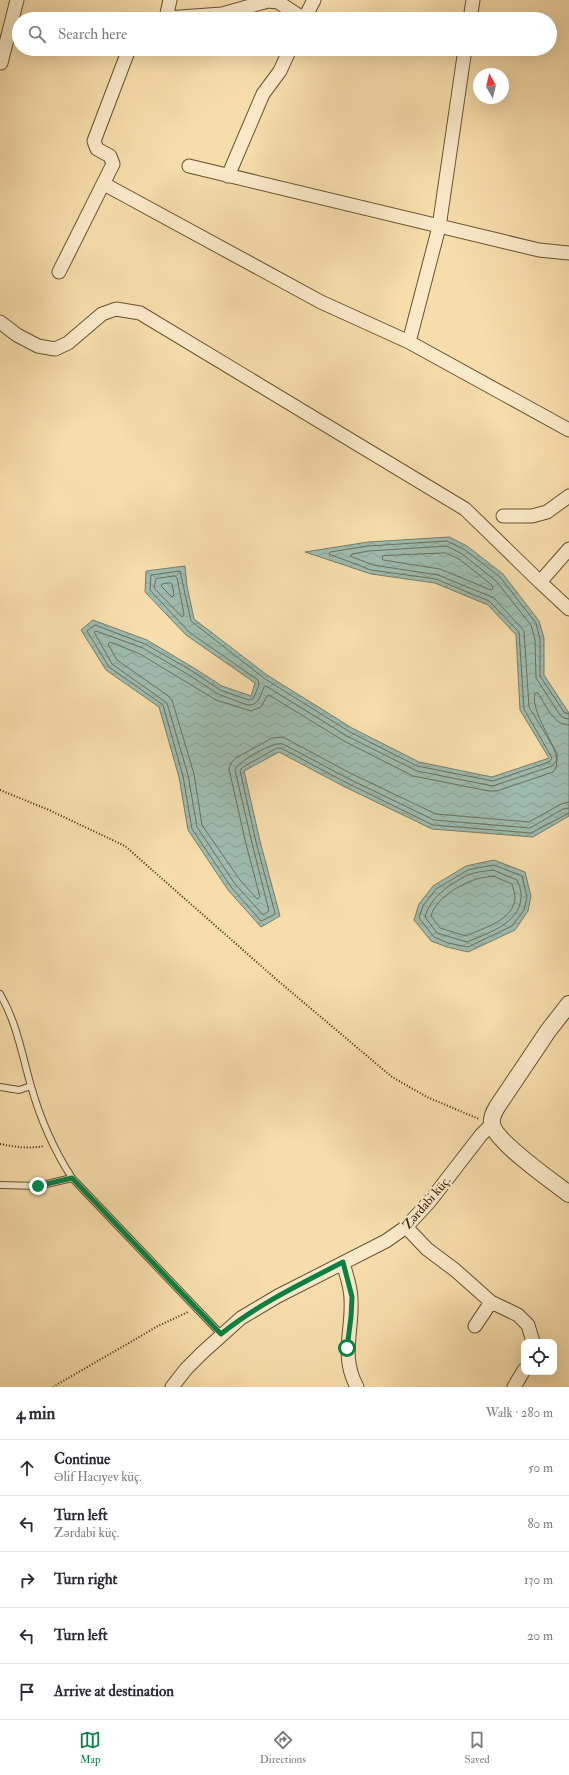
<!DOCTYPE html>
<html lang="en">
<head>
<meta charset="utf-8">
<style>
  :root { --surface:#fff; --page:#f7f7f7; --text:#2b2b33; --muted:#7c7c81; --line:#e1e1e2; --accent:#0b8043 }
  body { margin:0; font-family:"IM FELL Double Pica",serif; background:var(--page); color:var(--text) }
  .controls { position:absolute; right:12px; bottom:12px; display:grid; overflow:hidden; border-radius:8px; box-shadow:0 4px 16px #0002 }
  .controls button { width:36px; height:36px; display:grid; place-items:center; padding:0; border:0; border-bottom:1px solid var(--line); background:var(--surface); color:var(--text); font:20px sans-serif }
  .compass { position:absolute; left:473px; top:68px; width:36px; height:36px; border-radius:50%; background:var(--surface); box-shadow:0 4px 16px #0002; rotate:352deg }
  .stop { position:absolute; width:12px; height:12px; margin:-9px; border:3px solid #0b8043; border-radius:50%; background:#fff }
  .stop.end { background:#0b8043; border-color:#fff; box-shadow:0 1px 4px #0008 }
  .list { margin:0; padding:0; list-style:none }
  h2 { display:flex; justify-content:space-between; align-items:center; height:52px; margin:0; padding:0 16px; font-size:17px }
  h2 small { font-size:13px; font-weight:400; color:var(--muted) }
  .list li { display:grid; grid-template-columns:26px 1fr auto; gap:12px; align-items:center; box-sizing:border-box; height:56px; padding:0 16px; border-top:1px solid var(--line) }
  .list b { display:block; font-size:15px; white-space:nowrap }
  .list p { margin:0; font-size:13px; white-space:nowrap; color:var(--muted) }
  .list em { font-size:13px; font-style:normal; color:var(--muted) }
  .icon { flex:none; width:22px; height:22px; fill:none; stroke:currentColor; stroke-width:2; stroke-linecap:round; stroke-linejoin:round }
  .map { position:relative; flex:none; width:569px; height:1387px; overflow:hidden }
  .search { position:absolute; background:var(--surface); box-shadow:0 4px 16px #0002; left:12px; right:12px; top:12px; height:44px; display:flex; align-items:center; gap:10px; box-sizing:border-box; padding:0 14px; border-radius:22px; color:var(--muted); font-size:15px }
  .sheet { height:332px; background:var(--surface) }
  nav { display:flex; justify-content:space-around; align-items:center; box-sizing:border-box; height:56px; border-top:1px solid var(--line); background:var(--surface); font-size:11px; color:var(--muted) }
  nav a { display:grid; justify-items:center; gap:2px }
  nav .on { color:var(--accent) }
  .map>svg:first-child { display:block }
  .water { fill:url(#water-waves); stroke:#767e69 }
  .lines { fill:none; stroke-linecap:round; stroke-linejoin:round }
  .shore { stroke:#6c6f58; stroke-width:1 }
  .service-casing { stroke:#68522b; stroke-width:8 }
  .minor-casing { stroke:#68522b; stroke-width:15 }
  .tertiary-casing { stroke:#68522b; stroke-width:18 }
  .path { stroke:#392300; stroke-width:2; stroke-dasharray:1 2; stroke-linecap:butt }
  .service { stroke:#fae9c9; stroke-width:6 }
  .minor { stroke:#fae9c9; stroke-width:13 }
  .tertiary { stroke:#fae9c9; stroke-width:16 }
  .route { stroke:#0b8043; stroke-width:5 }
  .labels { text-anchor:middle; stroke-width:4; stroke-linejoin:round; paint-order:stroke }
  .street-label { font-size:13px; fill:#392300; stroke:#fae9c9 }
</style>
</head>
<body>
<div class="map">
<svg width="569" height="1387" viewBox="0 0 569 1387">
  <defs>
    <pattern id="water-waves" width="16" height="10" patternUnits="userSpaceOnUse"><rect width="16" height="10" fill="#9ebbaf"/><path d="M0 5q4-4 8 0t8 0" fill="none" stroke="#89a095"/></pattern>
  </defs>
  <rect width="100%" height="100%" fill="#f7ddac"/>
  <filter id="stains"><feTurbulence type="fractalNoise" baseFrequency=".005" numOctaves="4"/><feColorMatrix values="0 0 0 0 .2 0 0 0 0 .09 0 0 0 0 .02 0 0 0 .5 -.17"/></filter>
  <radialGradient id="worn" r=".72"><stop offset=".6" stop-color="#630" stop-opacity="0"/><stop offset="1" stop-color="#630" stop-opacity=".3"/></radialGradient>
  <!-- water -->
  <path class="water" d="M449,537L467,546L503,574L539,621L544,638V675L569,713V816L533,837L432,829L343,786L279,752L244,771L260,841L280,916L261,927L228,890L188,830L179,777L159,707L106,670L81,630L93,620L147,640L194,668L222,686L251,696L255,683L186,635L145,592L146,571L185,566L187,586L194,619L267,675L352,728L419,762L492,777L549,758L520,710L516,635L488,605L435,583L371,574L305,552L368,542Z
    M494,860L525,872L531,896L528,911L515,930L468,952L447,947L431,941L414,920L419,904L433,886L466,866Z"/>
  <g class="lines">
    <!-- shore -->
    <path class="shore" d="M446,553L459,559L492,585L493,589L491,590L440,569L383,560L382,559L383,556Z
      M175,576L177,578L184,614L182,617L154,588L156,579Z
      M170,583L172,584L174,595L172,597L161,586L163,584Z
      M569,714L564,712L540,676V639L536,623L500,577L465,550L447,541L368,546L330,552L329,554L371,570L436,579L489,601L519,632L524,709L552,758L549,762L493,781L417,766L350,732L265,679L191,621L180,571L151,575L150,590L189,632L258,680L259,685L253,699L249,700L220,690L192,671L145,644L95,625L87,631L109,667L163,705L183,776L192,829L231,887L261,921L274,915L275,913L256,842L240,770L243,767L277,748H281L345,782L433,825L531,833L569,813
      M569,719L564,718L560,715L536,678L535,640L531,625L496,581L462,554L447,546L369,551L352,554L350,556L373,565L438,575L494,598L524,631L529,707L557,753V760L552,766L493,786L417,771L347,736L266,686L264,687C260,696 259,706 247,705L218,694L189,675L143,648L96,631L94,632L112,664L167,703L188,775L197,827L235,884L263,915L269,911L252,843L235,770C238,761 274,741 283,744L347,778L434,820L530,828L563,809L569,808
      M569,725C553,725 546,705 538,693H535C529,717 569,756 553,772L497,791H489L413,776L344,741L269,695L267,696L261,707L251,711L216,700L140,654L110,642L108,644L117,660L167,695L172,700L194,774L202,825L240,880L257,899L260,897L246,844L229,769L231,763L236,758L272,738L283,737L350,773L436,814L529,822L561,804L569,802
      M494,865L522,876L527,897L524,910L512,926L468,947L448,943L434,937L419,918L423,906L436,889L468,870Z
      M493,870L517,880C519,885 522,892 521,898C519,924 488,933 467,942L437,933L425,917C430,897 450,884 468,875C475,872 485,871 493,870Z
      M493,876L512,884C513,888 515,893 515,897C515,920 483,928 466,936L440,928L431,916C435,900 456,887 471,881C477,878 486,877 493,876Z"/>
    <defs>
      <path id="service" d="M0,994C17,1023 22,1055 31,1086C40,1118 54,1150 72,1178L221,1334
        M0,1087L19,1090L31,1086
        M0,1185L38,1186L72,1178"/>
      <path id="minor" d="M166,18L222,14L268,1L278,2L304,19
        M162,19L166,18L170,0
        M304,19L314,0
        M470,19L473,0
        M1,63L17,0
        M189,166L539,250L569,253
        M228,176L263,94L280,71L290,49
        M104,184L321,302L409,342L569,430
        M59,272L113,164L110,156L97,149L94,141L129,49
        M0,322L17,335L38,346L55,349L68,343L102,314L116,309L140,313L465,509L540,582
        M409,342L439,227L465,49
        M503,516H532L547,512L569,496
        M569,549L540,582L569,609
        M406,1227L427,1249L455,1270L491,1302L518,1315L528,1325L533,1342
        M343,1263C346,1274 351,1287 351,1299C353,1331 340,1356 357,1387
        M475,1326L491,1302
        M172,1387L186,1369L202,1353L241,1318L278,1296L386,1241L406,1227L430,1201L481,1135L492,1124
        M514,1387L524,1370"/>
      <path id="tertiary" d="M569,1004L548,1031L497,1107C494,1112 491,1118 492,1124C495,1141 553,1182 569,1194"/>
    </defs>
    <!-- service casing -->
    <use href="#service" class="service-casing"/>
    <!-- minor casing -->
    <use href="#minor" class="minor-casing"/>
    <!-- tertiary casing -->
    <use href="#tertiary" class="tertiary-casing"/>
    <!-- path -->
    <path class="path" d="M0,790L49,810L125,846L277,980L392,1077L427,1097L479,1119
      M0,1144C15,1147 30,1149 44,1146
      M53,1387L158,1326L188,1312"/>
    <!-- service -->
    <use href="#service" class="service"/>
    <!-- minor -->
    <use href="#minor" class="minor"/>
    <!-- tertiary -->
    <use href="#tertiary" class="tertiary"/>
  </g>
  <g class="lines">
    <!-- route -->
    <path class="route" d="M38,1186L72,1178L221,1334C258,1304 301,1284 343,1262L352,1297L351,1317L347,1348"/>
  </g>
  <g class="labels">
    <!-- street labels -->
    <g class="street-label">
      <text transform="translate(426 1202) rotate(-49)" y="5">Zərdabi küç.</text>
    </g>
  </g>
  <rect width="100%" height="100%" filter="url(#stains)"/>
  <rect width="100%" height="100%" fill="url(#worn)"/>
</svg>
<div class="controls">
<button><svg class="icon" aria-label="locate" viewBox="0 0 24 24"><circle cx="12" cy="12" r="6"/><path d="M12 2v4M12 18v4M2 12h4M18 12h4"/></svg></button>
</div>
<svg class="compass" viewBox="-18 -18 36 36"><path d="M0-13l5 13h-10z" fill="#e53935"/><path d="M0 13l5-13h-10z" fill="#7c7c81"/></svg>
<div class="stop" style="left:347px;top:1348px"></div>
<div class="stop end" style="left:38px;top:1186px"></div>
<div class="search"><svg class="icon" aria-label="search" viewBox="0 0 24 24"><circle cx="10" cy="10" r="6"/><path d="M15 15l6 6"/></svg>Search here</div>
</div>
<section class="sheet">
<h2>4 min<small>Walk · 280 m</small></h2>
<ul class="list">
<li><svg class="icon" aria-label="ahead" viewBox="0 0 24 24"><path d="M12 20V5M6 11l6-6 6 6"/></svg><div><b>Continue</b><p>Əlif Hacıyev küç.</p></div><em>50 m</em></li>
<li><svg class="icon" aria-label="left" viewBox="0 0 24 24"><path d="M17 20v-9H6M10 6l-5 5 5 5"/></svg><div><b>Turn left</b><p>Zərdabi küç.</p></div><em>80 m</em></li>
<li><svg class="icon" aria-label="right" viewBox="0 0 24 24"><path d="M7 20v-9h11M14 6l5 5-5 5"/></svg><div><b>Turn right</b></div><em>130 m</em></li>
<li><svg class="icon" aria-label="left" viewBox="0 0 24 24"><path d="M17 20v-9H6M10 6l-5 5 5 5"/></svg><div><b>Turn left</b></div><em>20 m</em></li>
<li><svg class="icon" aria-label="arrive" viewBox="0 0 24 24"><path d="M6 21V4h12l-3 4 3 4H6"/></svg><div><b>Arrive at destination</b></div></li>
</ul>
</section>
<nav>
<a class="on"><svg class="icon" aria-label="map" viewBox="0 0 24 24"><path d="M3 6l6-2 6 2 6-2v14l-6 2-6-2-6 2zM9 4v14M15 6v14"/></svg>Map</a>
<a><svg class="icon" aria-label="directions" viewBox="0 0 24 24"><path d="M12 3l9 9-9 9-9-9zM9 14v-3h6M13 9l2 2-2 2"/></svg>Directions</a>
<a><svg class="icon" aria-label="saved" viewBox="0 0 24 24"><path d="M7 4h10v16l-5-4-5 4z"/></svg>Saved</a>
</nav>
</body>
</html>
